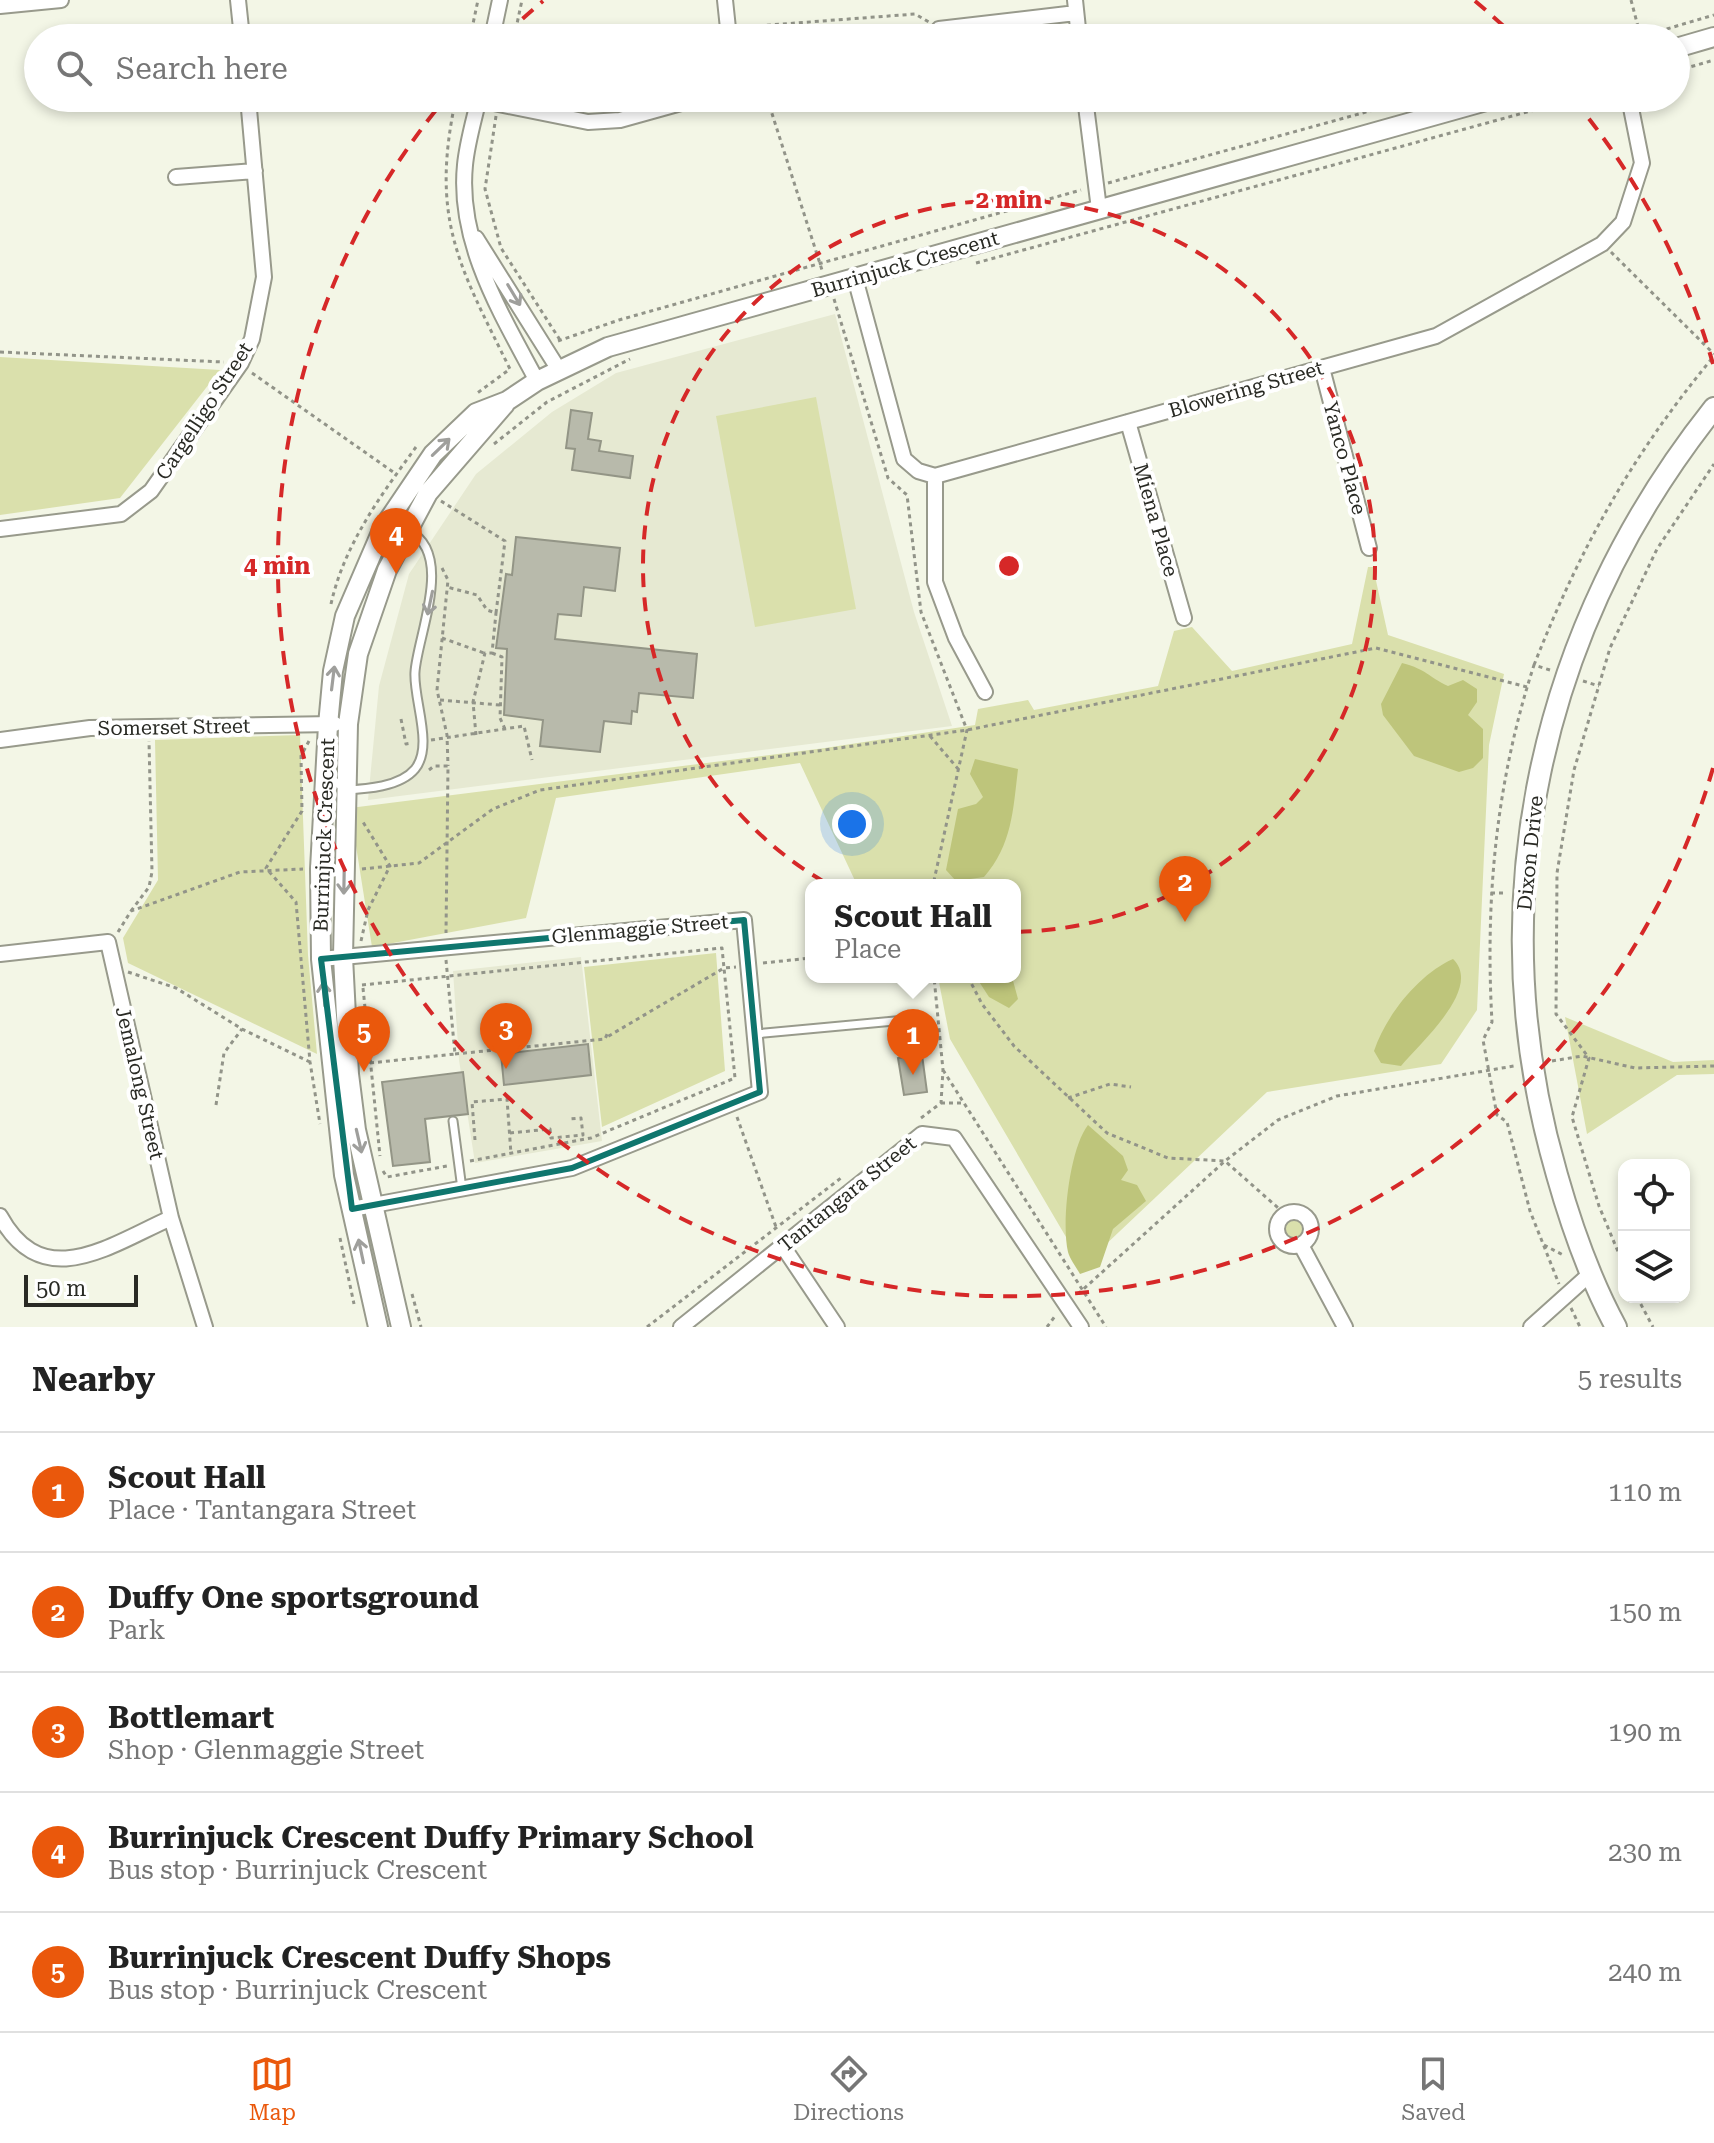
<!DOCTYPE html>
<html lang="en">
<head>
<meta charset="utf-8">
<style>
  :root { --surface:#fff; --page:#f2f2f2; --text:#222; --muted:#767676; --line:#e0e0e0; --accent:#ea580c }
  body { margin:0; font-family:"Roboto Serif",serif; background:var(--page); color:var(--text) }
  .controls { position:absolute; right:24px; bottom:24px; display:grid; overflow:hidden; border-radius:16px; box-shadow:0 4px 12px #0003 }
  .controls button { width:72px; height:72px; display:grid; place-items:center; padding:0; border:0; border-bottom:2px solid var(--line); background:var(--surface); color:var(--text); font:40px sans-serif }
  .scale { position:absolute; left:24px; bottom:20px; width:114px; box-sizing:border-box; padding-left:8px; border:4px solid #292a24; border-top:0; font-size:22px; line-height:28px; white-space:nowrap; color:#292a24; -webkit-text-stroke:6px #fff; paint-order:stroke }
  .you { position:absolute; left:852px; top:824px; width:28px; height:28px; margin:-20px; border:6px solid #fff; border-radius:50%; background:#1a73e8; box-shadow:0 0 0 12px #1a73e833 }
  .badge { display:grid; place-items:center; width:52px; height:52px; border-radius:50%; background:var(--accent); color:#fff; font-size:26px; font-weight:700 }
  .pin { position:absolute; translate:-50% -66px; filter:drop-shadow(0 2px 4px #0008) }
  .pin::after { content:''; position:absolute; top:42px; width:28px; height:24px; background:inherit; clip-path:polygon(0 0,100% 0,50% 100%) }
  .popup { position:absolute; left:805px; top:879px; width:216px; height:104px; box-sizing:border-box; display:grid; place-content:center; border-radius:16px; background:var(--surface); filter:drop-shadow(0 2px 6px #0005); font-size:26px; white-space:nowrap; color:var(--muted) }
  .popup b { font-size:30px; color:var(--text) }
  .popup::after { content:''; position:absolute; left:50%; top:100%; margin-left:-16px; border:16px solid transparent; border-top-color:var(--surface) }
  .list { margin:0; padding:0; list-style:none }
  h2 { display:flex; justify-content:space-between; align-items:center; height:104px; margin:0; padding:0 32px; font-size:34px }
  h2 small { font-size:26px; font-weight:400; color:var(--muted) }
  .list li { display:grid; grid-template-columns:52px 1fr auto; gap:24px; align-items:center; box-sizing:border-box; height:120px; padding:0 32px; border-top:2px solid var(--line) }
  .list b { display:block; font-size:30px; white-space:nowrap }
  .list p { margin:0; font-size:26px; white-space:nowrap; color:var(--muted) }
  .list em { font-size:26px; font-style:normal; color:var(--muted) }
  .icon { flex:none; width:44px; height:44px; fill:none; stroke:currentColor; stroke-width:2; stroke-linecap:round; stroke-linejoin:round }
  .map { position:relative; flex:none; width:1714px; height:1327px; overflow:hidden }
  .search { position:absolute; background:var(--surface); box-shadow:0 4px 12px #0003; left:24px; right:24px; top:24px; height:88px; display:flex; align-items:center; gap:20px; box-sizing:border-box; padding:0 28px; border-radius:44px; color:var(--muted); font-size:30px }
  .sheet { height:704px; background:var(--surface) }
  nav { display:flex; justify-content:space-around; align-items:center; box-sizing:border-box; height:112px; border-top:2px solid var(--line); background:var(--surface); font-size:22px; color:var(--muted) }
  nav a { display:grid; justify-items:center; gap:4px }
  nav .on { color:var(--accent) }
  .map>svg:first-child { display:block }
  .built { fill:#e6e9d2 }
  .green { fill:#dae0ac }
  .forest { fill:#bec57b }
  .building { fill:#b8baab; stroke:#939586; stroke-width:2 }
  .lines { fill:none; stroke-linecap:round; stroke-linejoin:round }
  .service-casing { stroke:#989a8c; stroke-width:11 }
  .minor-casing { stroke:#989a8c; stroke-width:18 }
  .tertiary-casing { stroke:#989a8c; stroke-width:22 }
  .secondary-casing { stroke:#989a8c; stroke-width:24 }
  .path { stroke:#929489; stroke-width:3; stroke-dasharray:4 4; stroke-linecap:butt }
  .service { stroke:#fff; stroke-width:7 }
  .minor { stroke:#fff; stroke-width:14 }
  .tertiary { stroke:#fff; stroke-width:18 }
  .secondary { stroke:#fff; stroke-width:20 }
  .oneway { stroke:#9f9f9c }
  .marked { fill:none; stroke:#0f766e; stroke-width:6; stroke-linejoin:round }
  .ring { fill:none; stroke:#d62828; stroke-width:4; stroke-dasharray:14 10 }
  .labels { text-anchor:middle; stroke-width:8; stroke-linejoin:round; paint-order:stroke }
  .street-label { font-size:20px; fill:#292a24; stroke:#fff }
  .centre { fill:#d62828; stroke:#fff; stroke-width:4 }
  .ring-label { font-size:24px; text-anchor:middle; font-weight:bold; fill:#d62828; stroke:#fff; stroke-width:8; stroke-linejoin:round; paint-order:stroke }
</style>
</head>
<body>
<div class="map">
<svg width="1714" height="1327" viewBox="0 0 1714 1327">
  <rect width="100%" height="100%" fill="#f3f6e6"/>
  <!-- built -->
  <path class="built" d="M835,314L914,612L952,726L368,800L379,686L409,574L476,474L552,412L616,373Z
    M581,957L602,1141L475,1163L459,1060L453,971Z"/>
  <!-- green -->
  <path class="green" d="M0,357L220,370L120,498L0,515Z
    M816,397L856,609L755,627L716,416Z
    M1368,567H1373L1388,635L1504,674L1489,745L1477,1010L1441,1064L1267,1092L1083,1266L950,1039L938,977H1015V885H857L800,763L556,798L526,918L372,947L350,808L825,748L975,725L978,709L1028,700L1034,710L1158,686L1174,631L1192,627L1232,671L1352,644Z
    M300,735L308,955L317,1054L128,963L123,938L158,880L155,740Z
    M716,953L725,1071L602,1127L584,967Z
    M1565,1017L1673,1062L1714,1060V1074L1677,1075L1587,1134Z
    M1278 1229a16 16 0 1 1 32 0a16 16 0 1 1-32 0Z"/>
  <!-- forest -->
  <path class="forest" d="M1402,663C1428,670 1427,676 1448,686L1463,680L1477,689V702L1468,715L1483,729V758L1473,768L1459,772L1414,756L1383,715L1381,704Z
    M975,759L1018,769C1013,811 1012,845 984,877L956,881L946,870L958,809L976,804L983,797L970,774Z
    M1453,959C1483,988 1421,1042 1401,1066L1381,1063L1374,1051C1386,1015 1419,974 1453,959Z
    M976,977H1012L1018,999L1009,1008L989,997Z
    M1088,1125L1123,1156L1128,1170L1121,1180L1137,1185L1146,1201L1113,1229L1100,1267L1080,1274C1076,1267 1070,1259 1068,1252C1061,1222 1070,1148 1088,1125Z"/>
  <!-- building -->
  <path class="building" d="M571,410L592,413L588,439L601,441L599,451L633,456L630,478L572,470L575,449L566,448Z
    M516,537L620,548L615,591L584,587L581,616L558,614L555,639L697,654L693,698L639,693L637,712L632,711L631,724L604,721L600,752L540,746L543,720L504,715L507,649L496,648L506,574L512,575Z
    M588,1044L591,1075L504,1085L501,1054Z
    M922,1055L927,1092L904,1095L898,1058Z
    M463,1072L468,1114L425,1119L430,1162L393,1166L382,1082Z"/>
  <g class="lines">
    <defs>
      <path id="service" d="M327,774L345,790C366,789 400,787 415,769C434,746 413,699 415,672C417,637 455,554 409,531C403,528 392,529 385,528
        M755,1034L916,1019
        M453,1121L462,1189"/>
      <path id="minor" d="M238,0L242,38
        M725,0L729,38
        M1075,0L1079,38
        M0,6L61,0
        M939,29L1076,13
        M492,38L500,0
        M479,98C474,120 467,143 465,165C457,243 502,315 537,381
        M1085,98L1099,209
        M479,100L588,122L620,120L699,98
        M176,177L255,171
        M476,238L559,370
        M855,278L904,459L918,471L935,476L1436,336L1602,244L1623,222L1642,163L1629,98
        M1322,368L1369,548
        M1128,422L1184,618
        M935,476V582L956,638L985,692
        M0,529L121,514L151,491L241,363L252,339L264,277L248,98
        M0,740L90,728L335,724
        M0,954L108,942L171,1218L205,1327
        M321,959L744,920L760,1092L572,1168L352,1209
        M1277 1229a17 17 0 1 1 34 0a17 17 0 1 1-34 0Z
        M0,1216C43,1295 110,1245 171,1218
        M782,1245L837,1327
        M1301,1245L1345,1327
        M681,1327L922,1134L954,1138L1081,1327
        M1531,1327L1590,1274"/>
      <path id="tertiary" d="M1676,48L1714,37
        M378,1327L344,1175L321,959L320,869L328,725L333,671L345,616L383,528L433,454L476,413L507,401L537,381L608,347L1497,98
        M401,1327L356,1130L349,1074L343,957L348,724L358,654L387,570L428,493L505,404"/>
      <path id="secondary" d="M1616,1327C1590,1279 1572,1228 1557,1175C1478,904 1539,628 1714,408"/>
    </defs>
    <!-- service casing -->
    <use href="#service" class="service-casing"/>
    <!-- minor casing -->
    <use href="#minor" class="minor-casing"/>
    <!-- tertiary casing -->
    <use href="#tertiary" class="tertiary-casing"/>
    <!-- secondary casing -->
    <use href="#secondary" class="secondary-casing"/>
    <!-- path -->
    <path class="path" d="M1631,0L1641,38
      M743,27L915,14L929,22
      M470,38L478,0
      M514,38L522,0
      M1636,38L1714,15
      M1676,71L1714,60
      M456,98C430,218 458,264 510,369L476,394
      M767,98L822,270
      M496,116L485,189L501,248L560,340
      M1108,183L1417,98
      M1611,252L1714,354
      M976,263L1578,98
      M834,299L888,478L907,495L921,612L967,730L933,885
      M558,341L619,320L1081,190
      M0,352L224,362
      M252,373L396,474
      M494,444L547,402L630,359
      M441,501L505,541L496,613L487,610L477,595L447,587
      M442,568L448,580L437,690L447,735L448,766
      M331,604C344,545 381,495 416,447
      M442,638L484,653
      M492,653L502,657L500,718L505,729
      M1534,665C1581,546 1632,455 1714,356
      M1550,670L1534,665C1496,782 1485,899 1492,1022L1483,1040L1497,1115L1507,1122L1530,1211L1559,1284
      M1583,681L1599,686
      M440,700L500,705
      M401,719L406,744L412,743
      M476,735L473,702L485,653H492L496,613
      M930,736L959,770
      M431,740L524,726L532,760
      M309,741L301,756L302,811L266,868L296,902L310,1062L320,1124
      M429,770L434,766H448L446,933
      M362,869L419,863L493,809L540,790L967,730L1376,648L1527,687
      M1491,893H1507
      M131,911L149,887L152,872L149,741
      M118,932L131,911L240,872L303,869
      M361,941L368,910L390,866L363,822
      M763,963L811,958
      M128,972L176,988L242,1029L310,1062
      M968,977L982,1004L1014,1046L1107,1133L1168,1158L1225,1161L1285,1214
      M362,985L722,948L724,968L736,967
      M363,988L380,1156
      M455,1054L605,1039L608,1032
      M1552,1061L1582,1056L1635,1068L1714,1066
      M370,1063L455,1054L446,960
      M943,1070L1106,1327
      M1068,1098L1110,1084L1131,1087
      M941,1103H964
      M216,1105L224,1053L242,1029
      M737,1117L776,1227
      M921,1118L941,1103L943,1070L934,977
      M510,1133L550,1129L551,1138L583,1135L581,1118L570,1119
      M475,1140L472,1102L507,1099L511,1154
      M470,1161L591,1138L735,1078L724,968L607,1037
      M383,1171L387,1177L447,1166
      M340,1238L354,1304
      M1544,1245L1565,1256
      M1624,1266L1599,1206L1572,1117L1589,1058L1556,1014L1557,873L1574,770L1610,648L1657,549L1714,464
      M412,1294L421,1327
      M1078,1294L1225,1161L1278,1120L1337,1096L1514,1066
      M1637,1297L1653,1327
      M1571,1308L1580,1327
      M647,1327L841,1178
      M1047,1327L1055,1316"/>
    <!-- service -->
    <use href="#service" class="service"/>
    <!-- minor -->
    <use href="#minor" class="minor"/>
    <!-- tertiary -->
    <use href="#tertiary" class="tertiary"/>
    <!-- secondary -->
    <use href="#secondary" class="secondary"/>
  </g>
  <!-- one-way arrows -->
  <defs><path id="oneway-shaft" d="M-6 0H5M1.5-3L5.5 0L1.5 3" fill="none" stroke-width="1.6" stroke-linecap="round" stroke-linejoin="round" transform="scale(2)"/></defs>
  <g class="oneway">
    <use href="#oneway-shaft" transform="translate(514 295) rotate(59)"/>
    <use href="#oneway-shaft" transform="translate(441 447) rotate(-44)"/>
    <use href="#oneway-shaft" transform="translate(430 603) rotate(102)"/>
    <use href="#oneway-shaft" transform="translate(333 678) rotate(-83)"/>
    <use href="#oneway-shaft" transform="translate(344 882) rotate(91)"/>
    <use href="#oneway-shaft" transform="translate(324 994) rotate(-94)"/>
    <use href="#oneway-shaft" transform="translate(359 1141) rotate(77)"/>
    <use href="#oneway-shaft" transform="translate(361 1251) rotate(-102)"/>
  </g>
  <!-- marked area -->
  <path class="marked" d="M744,920L760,1092L572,1168L352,1209L321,959Z"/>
  <!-- distance rings -->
  <g class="ring">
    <circle cx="1009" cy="566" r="366"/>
    <path d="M1713 768A732 732 0 1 1 444 100M505 35A732 732 0 0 1 543 1M1475 1A732 732 0 0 1 1513 35M1574 100A732 732 0 0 1 1713 364"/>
  </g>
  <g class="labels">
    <!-- street labels -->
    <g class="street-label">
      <text transform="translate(905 264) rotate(-16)" y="7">Burrinjuck Crescent</text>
      <text transform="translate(1246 389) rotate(-16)" y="7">Blowering Street</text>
      <text transform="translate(204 411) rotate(-57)" y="7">Cargelligo Street</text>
      <text transform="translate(1345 458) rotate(75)" y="7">Yanco Place</text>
      <text transform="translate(1156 520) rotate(74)" y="7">Miena Place</text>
      <text transform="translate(174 727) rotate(-1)" y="7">Somerset Street</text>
      <text transform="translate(324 835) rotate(-88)" y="7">Burrinjuck Crescent</text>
      <text transform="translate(1530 853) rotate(-84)" y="7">Dixon Drive</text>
      <text transform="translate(640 929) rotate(-5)" y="7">Glenmaggie Street</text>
      <text transform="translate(140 1083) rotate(77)" y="7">Jemalong Street</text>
      <text transform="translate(847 1194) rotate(-39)" y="7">Tantangara Street</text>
    </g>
  </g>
  <circle cx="1009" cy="566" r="12" class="centre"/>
  <g class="ring-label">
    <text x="1009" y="208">2 min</text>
    <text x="277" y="574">4 min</text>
  </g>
</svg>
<div class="controls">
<button><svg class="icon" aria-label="locate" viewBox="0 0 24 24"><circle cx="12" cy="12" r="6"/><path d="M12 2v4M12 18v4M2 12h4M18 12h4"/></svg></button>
<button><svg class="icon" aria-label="layers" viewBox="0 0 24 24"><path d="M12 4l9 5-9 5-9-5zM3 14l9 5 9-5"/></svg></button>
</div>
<div class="scale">50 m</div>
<div class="you"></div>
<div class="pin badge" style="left:913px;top:1075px">1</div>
<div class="popup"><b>Scout Hall</b>Place</div>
<div class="pin badge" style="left:1185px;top:922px">2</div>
<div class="pin badge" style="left:506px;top:1069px">3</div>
<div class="pin badge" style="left:396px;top:574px">4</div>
<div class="pin badge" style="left:364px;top:1072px">5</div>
<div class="search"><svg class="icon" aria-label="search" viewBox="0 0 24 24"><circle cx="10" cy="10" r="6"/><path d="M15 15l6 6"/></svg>Search here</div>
</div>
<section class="sheet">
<h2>Nearby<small>5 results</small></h2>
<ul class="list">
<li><span class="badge">1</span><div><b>Scout Hall</b><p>Place · Tantangara Street</p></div><em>110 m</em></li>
<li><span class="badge">2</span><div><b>Duffy One sportsground</b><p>Park</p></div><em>150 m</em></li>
<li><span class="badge">3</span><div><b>Bottlemart</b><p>Shop · Glenmaggie Street</p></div><em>190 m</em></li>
<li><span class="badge">4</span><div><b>Burrinjuck Crescent Duffy Primary School</b><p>Bus stop · Burrinjuck Crescent</p></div><em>230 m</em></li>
<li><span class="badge">5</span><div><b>Burrinjuck Crescent Duffy Shops</b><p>Bus stop · Burrinjuck Crescent</p></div><em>240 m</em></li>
</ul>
</section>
<nav>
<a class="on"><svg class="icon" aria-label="map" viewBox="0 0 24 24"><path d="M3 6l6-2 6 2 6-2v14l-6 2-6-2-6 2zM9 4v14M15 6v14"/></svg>Map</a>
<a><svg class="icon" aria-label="directions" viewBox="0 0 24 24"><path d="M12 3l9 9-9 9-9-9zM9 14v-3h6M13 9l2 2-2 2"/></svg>Directions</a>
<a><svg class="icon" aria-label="saved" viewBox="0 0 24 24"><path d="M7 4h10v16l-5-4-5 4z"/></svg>Saved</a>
</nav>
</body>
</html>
